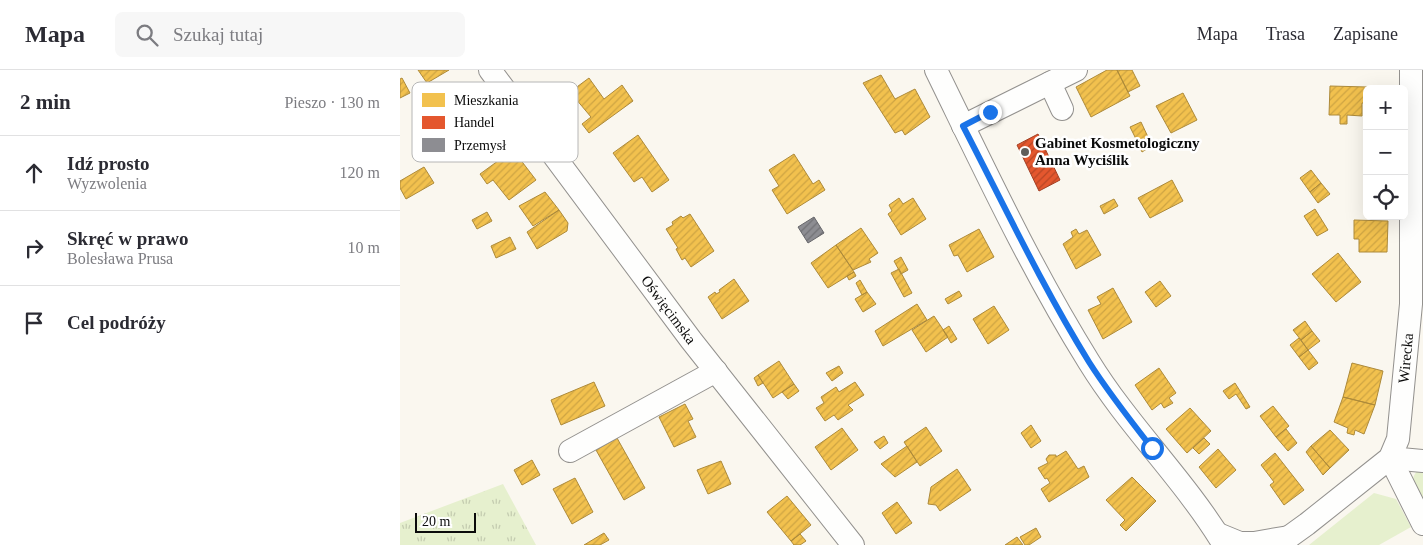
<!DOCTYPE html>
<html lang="pl">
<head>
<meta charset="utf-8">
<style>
  :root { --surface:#fff; --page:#f7f7f7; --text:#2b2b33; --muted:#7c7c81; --line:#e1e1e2 }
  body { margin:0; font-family:Georgia,serif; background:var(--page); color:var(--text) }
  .controls { position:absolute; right:15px; top:15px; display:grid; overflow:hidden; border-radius:8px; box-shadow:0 5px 20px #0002 }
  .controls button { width:45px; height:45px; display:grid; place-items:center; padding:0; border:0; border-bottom:1px solid var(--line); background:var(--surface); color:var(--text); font:25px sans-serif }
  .scale { position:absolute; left:15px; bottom:12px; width:61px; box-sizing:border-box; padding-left:5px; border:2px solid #0b0b0b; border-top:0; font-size:14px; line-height:18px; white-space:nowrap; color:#0b0b0b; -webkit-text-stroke:4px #fff; paint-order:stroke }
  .stop { position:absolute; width:15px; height:15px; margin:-11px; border:4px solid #1a73e8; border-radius:50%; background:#fff }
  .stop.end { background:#1a73e8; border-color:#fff; box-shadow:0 1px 5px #0008 }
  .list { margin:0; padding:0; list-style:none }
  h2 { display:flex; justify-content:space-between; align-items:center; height:65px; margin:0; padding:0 20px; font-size:21px }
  h2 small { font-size:16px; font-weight:400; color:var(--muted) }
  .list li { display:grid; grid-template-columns:32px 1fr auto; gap:15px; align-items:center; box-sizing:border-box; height:75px; padding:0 20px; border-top:1px solid var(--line) }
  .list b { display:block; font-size:19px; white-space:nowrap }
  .list p { margin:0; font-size:16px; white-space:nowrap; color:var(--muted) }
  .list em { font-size:16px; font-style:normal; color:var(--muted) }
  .icon { flex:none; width:28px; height:28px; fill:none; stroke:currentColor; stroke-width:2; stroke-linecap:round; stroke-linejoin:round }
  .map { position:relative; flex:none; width:1023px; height:475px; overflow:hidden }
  header { display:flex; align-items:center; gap:30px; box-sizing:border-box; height:70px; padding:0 25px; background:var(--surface); border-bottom:1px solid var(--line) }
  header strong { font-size:24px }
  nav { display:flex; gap:28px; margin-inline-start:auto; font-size:18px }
  .search { width:350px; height:45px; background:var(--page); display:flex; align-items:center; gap:12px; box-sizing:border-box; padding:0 18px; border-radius:8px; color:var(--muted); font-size:19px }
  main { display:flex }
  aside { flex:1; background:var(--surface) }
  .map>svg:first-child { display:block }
  .grass { fill:url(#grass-tufts) }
  .garden { fill:#e6f0ce }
  .homes { fill:url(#homes-hatch); stroke:#ad8a3a }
  .shops { fill:url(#shops-hatch); stroke:#a34024 }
  .industry { fill:url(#industry-hatch); stroke:#66666a }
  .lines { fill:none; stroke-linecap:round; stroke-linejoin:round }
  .minor-casing { stroke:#93918e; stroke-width:24 }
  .minor { stroke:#fefefd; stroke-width:22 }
  .route { stroke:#1a73e8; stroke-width:6 }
  .poi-dot { fill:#5f5e5b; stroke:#fff; stroke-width:2 }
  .labels { text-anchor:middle; stroke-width:5; stroke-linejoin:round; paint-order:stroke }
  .poi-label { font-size:15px; font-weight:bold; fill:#0b0b0b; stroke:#fff; text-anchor:start }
  .street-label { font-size:15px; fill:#0b0b0b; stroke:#fff }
  .key { fill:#fff; stroke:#b6b6b6; stroke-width:1 }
  .key-label { font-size:14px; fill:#0b0b0b }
</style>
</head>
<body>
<header>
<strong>Mapa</strong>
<div class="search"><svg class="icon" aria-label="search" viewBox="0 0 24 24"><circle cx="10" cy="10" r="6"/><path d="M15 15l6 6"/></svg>Szukaj tutaj</div>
<nav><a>Mapa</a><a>Trasa</a><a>Zapisane</a></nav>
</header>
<main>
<aside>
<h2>2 min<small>Pieszo · 130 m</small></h2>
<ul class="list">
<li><svg class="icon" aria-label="ahead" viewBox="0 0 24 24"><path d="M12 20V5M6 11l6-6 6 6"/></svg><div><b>Idź prosto</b><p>Wyzwolenia</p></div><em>120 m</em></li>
<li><svg class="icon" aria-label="right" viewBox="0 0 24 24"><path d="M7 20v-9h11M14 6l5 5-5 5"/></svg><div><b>Skręć w prawo</b><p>Bolesława Prusa</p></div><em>10 m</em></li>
<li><svg class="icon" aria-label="arrive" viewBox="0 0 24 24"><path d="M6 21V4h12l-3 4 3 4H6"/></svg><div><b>Cel podróży</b></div></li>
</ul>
</aside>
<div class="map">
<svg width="1023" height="475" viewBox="0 0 1023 475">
  <defs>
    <pattern id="grass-tufts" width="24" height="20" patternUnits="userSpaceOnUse" patternTransform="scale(1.25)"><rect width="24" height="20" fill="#e6f0ce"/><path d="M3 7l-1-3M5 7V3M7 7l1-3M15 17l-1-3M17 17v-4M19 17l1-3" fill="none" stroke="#c4ccb0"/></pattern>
    <pattern id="homes-hatch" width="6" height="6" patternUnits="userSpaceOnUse" patternTransform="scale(1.25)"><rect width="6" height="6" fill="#f2c14e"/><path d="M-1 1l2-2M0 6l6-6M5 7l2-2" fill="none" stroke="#cea443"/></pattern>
    <pattern id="shops-hatch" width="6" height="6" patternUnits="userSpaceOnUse" patternTransform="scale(1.25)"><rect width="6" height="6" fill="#e4572e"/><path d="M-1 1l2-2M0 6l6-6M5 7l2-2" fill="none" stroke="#b74625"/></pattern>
    <pattern id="industry-hatch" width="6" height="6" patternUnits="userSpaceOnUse" patternTransform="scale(1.25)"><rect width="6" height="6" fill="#8d8d92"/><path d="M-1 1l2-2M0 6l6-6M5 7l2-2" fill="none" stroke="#717175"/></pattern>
  </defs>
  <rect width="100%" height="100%" fill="#faf7ef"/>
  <!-- grass -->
  <path class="grass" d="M103,414L136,475H0V453Z"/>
  <!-- garden -->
  <path class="garden" d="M1019,399H1023V436C1016,421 1006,412 1019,399Z
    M974,423L996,429L1011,457L979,475H909Z"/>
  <!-- homes -->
  <path class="homes" d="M18,0H49L27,13Z
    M707,0H717L730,26L691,47L676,17Z
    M717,0H732L740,16L728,22Z
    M481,5L495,29L515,19L530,47L505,65L502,60L495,63L463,13Z
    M2,8L10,23L0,28V9Z
    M189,8L204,29L222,15L233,31L189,63L182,54L191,47L170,22Z
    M930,16L967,17L966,33H962V46L947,45V54H940V45H929Z
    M783,23L797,50L771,63L756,36Z
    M741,52L748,67L738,73L730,57Z
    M238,65L269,110L252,122L242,107L234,112L213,83Z
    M748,67L753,75L742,82L738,73Z
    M113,80L136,110L109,130L93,110L87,114L80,104Z
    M394,84L413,114L419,110L425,120L387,144L372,120L379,116L369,100Z
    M24,97L34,113L6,129L0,118V111Z
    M911,100L921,113L910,122L900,108Z
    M772,110L783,131L750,148L738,128Z
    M921,113L930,124L918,133L910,122Z
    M145,122L159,140L133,156L119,136Z
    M499,128L503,134L513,128L526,149L501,165L488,144L492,141L489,135Z
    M714,129L718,136L704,144L700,136Z
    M915,139L928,160L917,166L904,146Z
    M159,140L168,153L167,161L137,179L127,162Z
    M87,142L92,151L77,159L72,150Z
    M290,144L314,181L291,197L285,188L282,190L276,179L278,178L266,159L273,155L272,152L281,146L283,148Z
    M954,150L988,151L987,182H959V169H954Z
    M461,158L478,183L469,189L471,192L453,200L436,175Z
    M579,159L594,187L567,202L558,185L554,186L549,175Z
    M676,159L679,164L687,160L701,185L676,199L663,174L673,167L671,162Z
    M110,167L116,179L96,188L91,176Z
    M436,175L454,202L428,218L411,193Z
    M938,183L961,212L936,232L912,204Z
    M501,187L508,200L501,204L494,191Z
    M499,199L512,223L504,227L491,203Z
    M454,202L456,206L449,210L447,206Z
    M334,209L349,231L322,249L308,227L315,222L316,224L320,222L319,220Z
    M460,210L467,222L462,225L456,213Z
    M760,211L771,226L756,237L745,222Z
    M713,218L732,252L703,269L688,240L701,234L697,227Z
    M559,221L562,226L548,234L545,229Z
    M467,222L476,234L463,242L455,229Z
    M517,234L527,250L483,276L475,261Z
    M594,236L609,260L588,274L573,249Z
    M534,246L548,267L526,282L512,260Z
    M905,251L912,261L901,270L893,260Z
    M549,256L557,269L551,273L543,260Z
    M912,261L920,271L908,280L901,270Z
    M899,268L908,280L899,287L890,275Z
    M908,280L918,293L909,300L899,287Z
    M379,291L394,314L373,328L358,305Z
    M952,293L983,301L975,335L943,327Z
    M439,296L443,303L432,311L426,303Z
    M759,298L776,323L769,328L773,333L764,338L761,333L752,340L735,315Z
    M358,305L363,313L358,316L354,308Z
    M194,312L205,336L161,355L151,330Z
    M455,312L464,325L448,335L453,340L438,350L434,345L425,351L416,338L424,333L421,327L436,317L439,322Z
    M835,313L850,337L846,339L836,324L829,329L823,321Z
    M394,314L399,321L388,329L382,322Z
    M943,327L975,335L964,364L955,360L954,365L947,363L948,358L934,352Z
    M285,334L293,349L288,351L296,367L274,377L259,347Z
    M873,336L889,356L876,367L860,346Z
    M790,338L811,361L787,383L766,359Z
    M631,355L641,371L631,378L621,363Z
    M526,357L542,381L520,396L504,372Z
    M442,358L458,380L431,400L415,377Z
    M886,359L897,373L888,381L876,367Z
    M930,360L949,380L930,398L911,376Z
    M484,366L488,373L480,379L474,372Z
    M217,368L245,418L224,430L196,380Z
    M804,368L810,374L799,384L793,378Z
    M507,376L517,392L495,407L481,394Z
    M911,376L930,398L923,405L906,382Z
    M818,379L836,400L816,418L799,397Z
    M666,381L678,399L684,396L689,407L649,432L641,419L650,413L647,408L645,409L638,398L648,393L646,389L649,385H656V387Z
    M875,383L904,420L884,435L870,415L874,412L861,395Z
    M132,390L140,405L122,415L114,400Z
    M321,391L331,414L308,424L297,400Z
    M557,399L571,420L540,441L536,435L528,434L531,417Z
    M732,407L756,431L726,461L720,455L725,450L706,430Z
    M175,408L193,442L172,454L153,419Z
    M387,426L411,455L391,471L367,442Z
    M497,432L512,453L496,464L482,443Z
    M636,458L641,467L629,475H625L620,467Z
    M204,463L209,470L200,475H184Z
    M400,464L406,471L400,475H394L391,471Z
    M617,467L623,475H605Z"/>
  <!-- shops -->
  <path class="shops" d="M638,64L660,110L639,121L617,75Z"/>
  <!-- industry -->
  <path class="industry" d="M414,147L424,163L408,173L398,157Z"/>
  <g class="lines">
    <defs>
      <g id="minor">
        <path id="s1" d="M90,0L291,270L453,475"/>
        <path d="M536,0C584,98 631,199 689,292C729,357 785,410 824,475"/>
        <path d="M650,13L662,39"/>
        <path d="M563,56L676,0"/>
        <path d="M170,381L316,301"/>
        <path d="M990,388L1023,454"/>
        <path d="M990,388L1023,391"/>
        <path d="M818,464L840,473H854L889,467"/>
        <path id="s2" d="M883,475L889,467L907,454L990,388L998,369L1011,234V0"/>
      </g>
    </defs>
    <!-- minor casing -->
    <use href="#minor" class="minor-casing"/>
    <!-- minor -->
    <use href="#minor" class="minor"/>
  </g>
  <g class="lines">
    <!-- route -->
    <path class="route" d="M590,42L563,56C604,135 642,216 689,292C708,322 730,350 752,378"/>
  </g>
  <!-- markers -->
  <circle class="poi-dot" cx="625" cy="82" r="5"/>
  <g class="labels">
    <!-- poi labels -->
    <g class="poi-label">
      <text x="635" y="78">Gabinet Kosmetologiczny<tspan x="635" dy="17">Anna Wyciślik</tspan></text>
    </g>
    <!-- street labels -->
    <g class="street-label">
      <text dy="5" stroke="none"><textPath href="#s1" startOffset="299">Oświęcimska</textPath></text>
      <text dy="5" stroke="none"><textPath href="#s2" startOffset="240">Wirecka</textPath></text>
    </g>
  </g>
  <!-- legend -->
  <rect x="12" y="12" width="166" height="80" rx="8" class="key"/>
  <rect x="22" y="23" width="23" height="14" fill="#f2c14e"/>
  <rect x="22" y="46" width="23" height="13" fill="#e4572e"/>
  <rect x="22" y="68" width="23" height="14" fill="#8d8d92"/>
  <g class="key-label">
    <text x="54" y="35">Mieszkania</text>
    <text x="54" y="57">Handel</text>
    <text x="54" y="80">Przemysł</text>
  </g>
</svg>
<div class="controls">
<button>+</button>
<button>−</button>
<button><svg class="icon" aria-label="locate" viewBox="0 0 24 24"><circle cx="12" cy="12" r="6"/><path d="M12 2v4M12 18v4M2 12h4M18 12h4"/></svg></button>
</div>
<div class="scale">20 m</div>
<div class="stop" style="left:752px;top:378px"></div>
<div class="stop end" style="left:590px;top:42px"></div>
</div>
</main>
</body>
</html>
